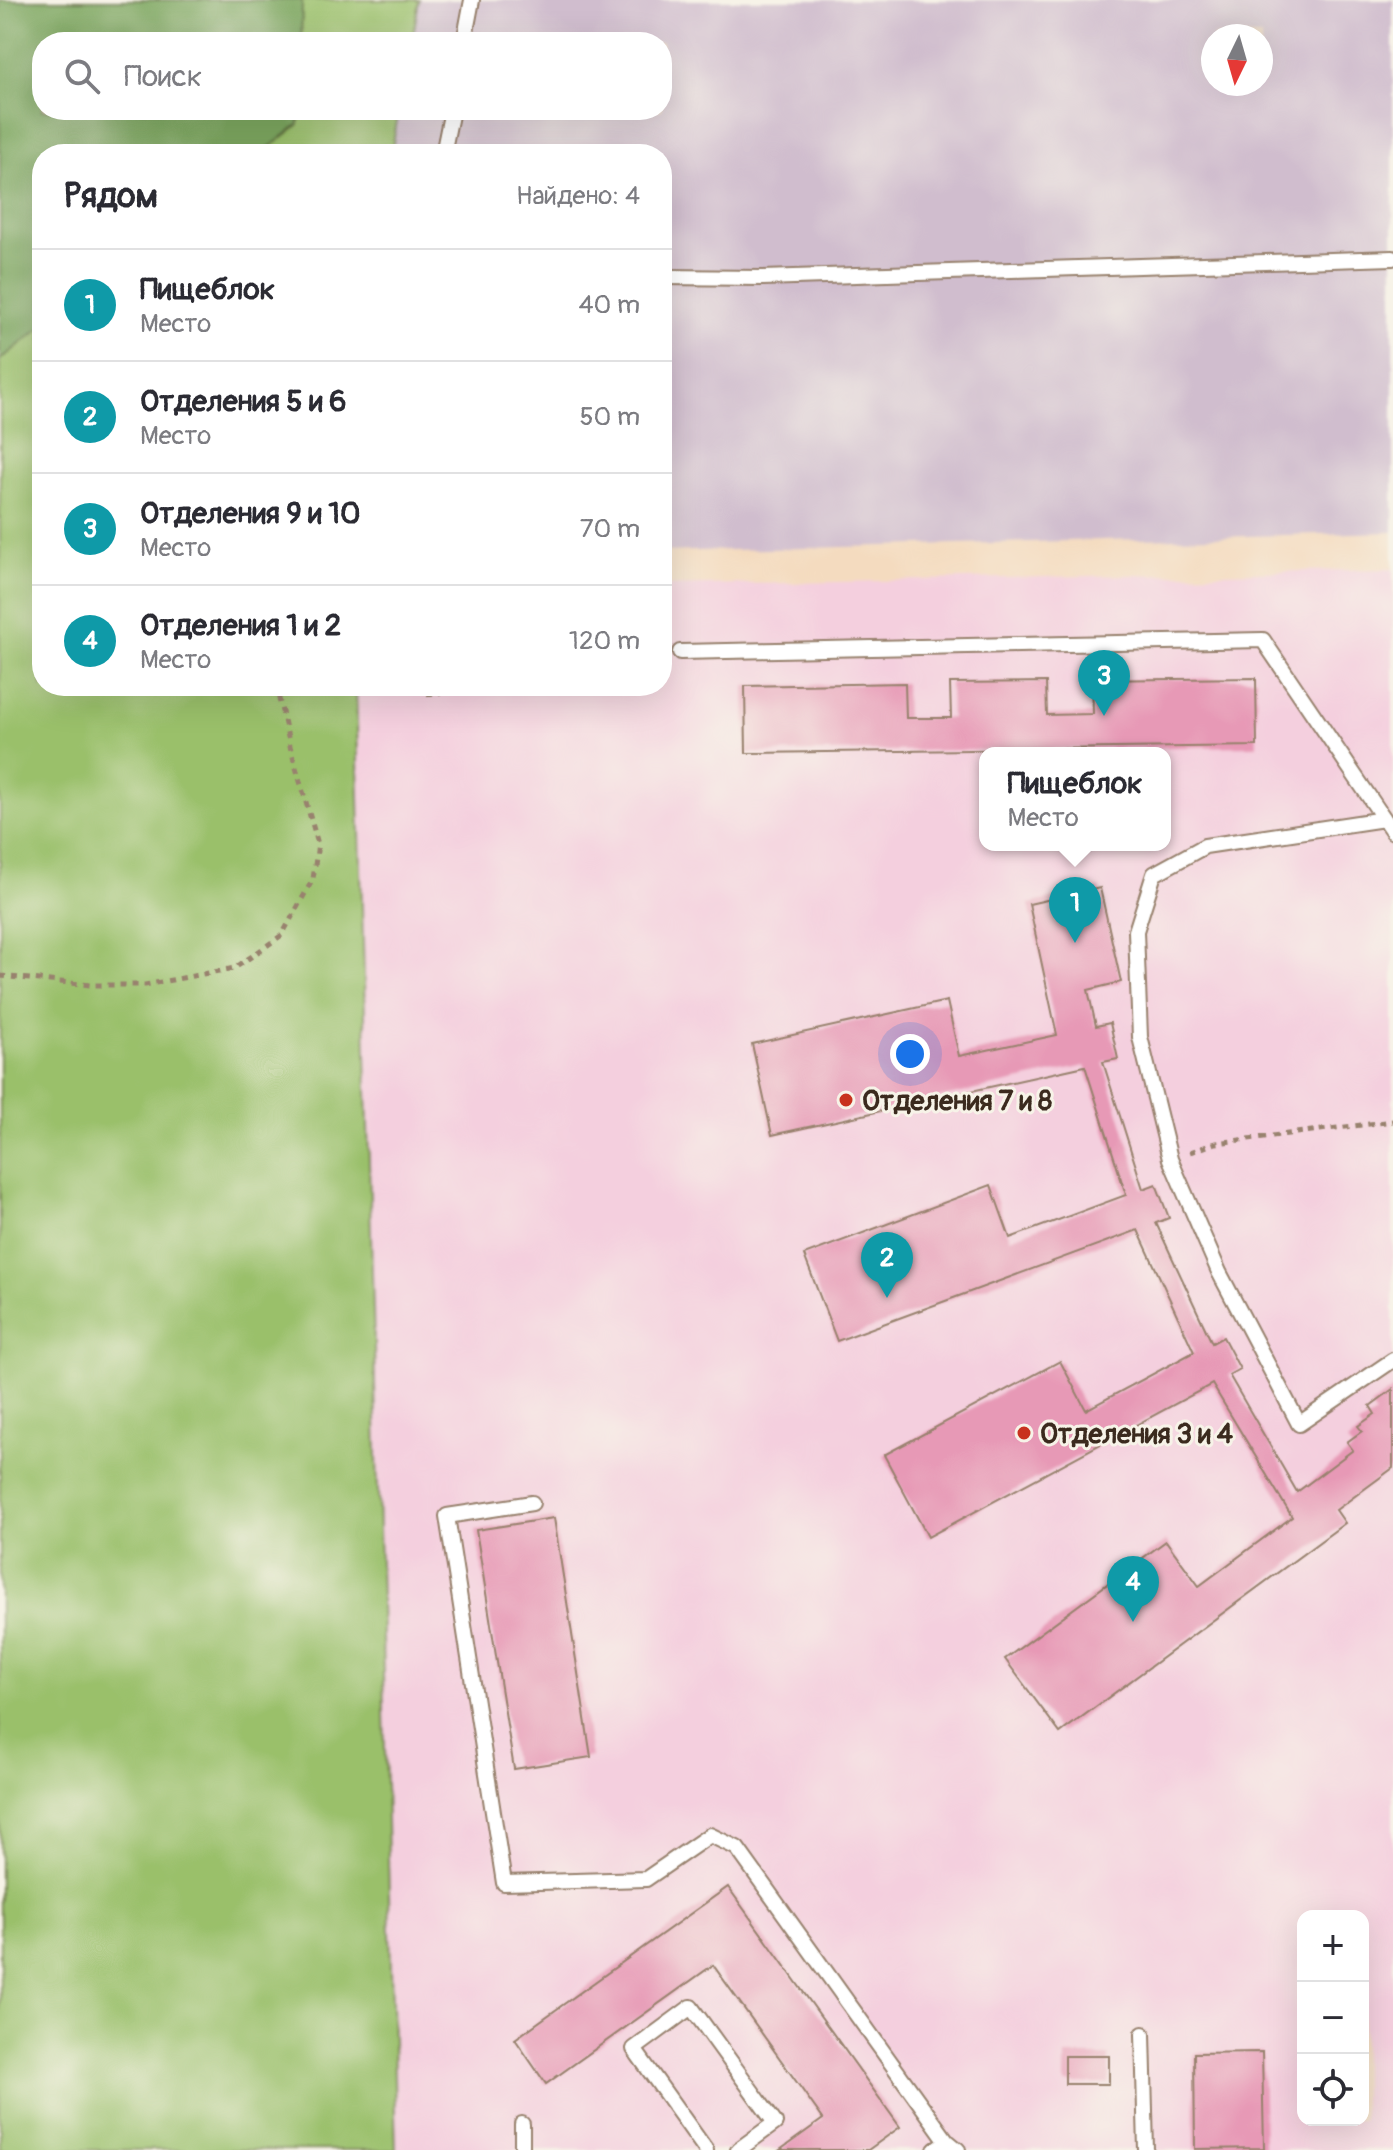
<!DOCTYPE html>
<html lang="ru">
<head>
<meta charset="utf-8">
<style>
  :root { --surface:#fff; --page:#f2f2f3; --text:#2b2b33; --muted:#7c7c81; --line:#e1e1e2; --accent:#2563eb }
  body { margin:0; font-family:Pangolin,sans-serif; background:var(--page); color:var(--text) }
  .controls { position:absolute; right:24px; bottom:24px; display:grid; overflow:hidden; border-radius:16px; box-shadow:0 8px 32px #0002 }
  .controls button { width:72px; height:72px; display:grid; place-items:center; padding:0; border:0; border-bottom:2px solid var(--line); background:var(--surface); color:var(--text); font:40px sans-serif }
  .compass { position:absolute; left:1201px; top:24px; width:72px; height:72px; border-radius:50%; background:var(--surface); box-shadow:0 8px 32px #0002; rotate:185deg }
  .you { position:absolute; left:910px; top:1054px; width:28px; height:28px; margin:-20px; border:6px solid #fff; border-radius:50%; background:#1a73e8; box-shadow:0 0 0 12px #1a73e833 }
  .badge { display:grid; place-items:center; width:52px; height:52px; border-radius:50%; background:var(--accent); color:#fff; font-size:26px; font-weight:700 }
  .pin { position:absolute; translate:-50% -66px; filter:drop-shadow(0 2px 4px #0008) }
  .pin::after { content:''; position:absolute; top:42px; width:28px; height:24px; background:inherit; clip-path:polygon(0 0,100% 0,50% 100%) }
  .popup { position:absolute; left:979px; top:747px; width:192px; height:104px; box-sizing:border-box; display:grid; place-content:center; border-radius:16px; background:var(--surface); filter:drop-shadow(0 2px 6px #0005); font-size:26px; white-space:nowrap; color:var(--muted) }
  .popup b { font-size:30px; color:var(--text) }
  .popup::after { content:''; position:absolute; left:50%; top:100%; margin-left:-16px; border:16px solid transparent; border-top-color:var(--surface) }
  .list { margin:0; padding:0; list-style:none }
  h2 { display:flex; justify-content:space-between; align-items:center; height:104px; margin:0; padding:0 32px; font-size:34px }
  h2 small { font-size:26px; font-weight:400; color:var(--muted) }
  .list li { display:grid; grid-template-columns:52px 1fr auto; gap:24px; align-items:center; box-sizing:border-box; height:112px; padding:0 32px; border-top:2px solid var(--line) }
  .list b { display:block; font-size:30px; white-space:nowrap }
  .list p { margin:0; font-size:26px; white-space:nowrap; color:var(--muted) }
  .list em { font-size:26px; font-style:normal; color:var(--muted) }
  .icon { flex:none; width:44px; height:44px; fill:none; stroke:currentColor; stroke-width:2; stroke-linecap:round; stroke-linejoin:round }
  .map { position:relative; flex:none; width:1393px; height:2150px; overflow:hidden }
  .search { position:absolute; background:var(--surface); box-shadow:0 8px 32px #0002; left:32px; top:32px; width:640px; height:88px; display:flex; align-items:center; gap:20px; box-sizing:border-box; padding:0 28px; border-radius:32px; color:var(--muted); font-size:30px }
  .panel { position:absolute; background:var(--surface); box-shadow:0 8px 32px #0002; left:32px; top:144px; width:640px; height:552px; border-radius:32px }
  .map>svg:first-child { display:block }
  .built { fill:#f4cfde; fill-rule:evenodd }
  .industrial { fill:#d0bdce; fill-rule:evenodd }
  .green { fill:#9ac06b; stroke:#6a7544; stroke-width:2 }
  .forest { fill:#7ba65f; stroke:#5b683e; stroke-width:2 }
  .building { fill:#e799b6 }
  .lines { fill:none; stroke-linecap:round; stroke-linejoin:round }
  .lane-casing { stroke:#98826e; stroke-width:18 }
  .path { stroke:#98826e; stroke-width:5; stroke-dasharray:6 6; stroke-linecap:butt }
  .lane { stroke:#fff; stroke-width:14 }
  .poi-dot { fill:#c8321e; stroke:#f7f3e8; stroke-width:3 }
  .labels { text-anchor:middle; stroke-width:6; stroke-linejoin:round; paint-order:stroke }
  .poi-label { font-size:28px; font-weight:bold; fill:#3b2a1e; stroke:#f7f3e8; text-anchor:start }
</style>
</head>
<body>
<div class="map">
<svg width="1393" height="2150" viewBox="0 0 1393 2150">
  <rect width="100%" height="100%" fill="#f7f3e8"/>
  <filter id="ink" filterUnits="userSpaceOnUse"><feTurbulence type="fractalNoise" baseFrequency=".0125" numOctaves="2"/><feDisplacementMap in="SourceGraphic" scale="16" xChannelSelector="R" yChannelSelector="G"/><feConvolveMatrix kernelMatrix="1 2 1 2 8 2 1 2 1" color-interpolation-filters="sRGB"/></filter>
  <filter id="wash" filterUnits="userSpaceOnUse"><feTurbulence type="fractalNoise" baseFrequency=".006" numOctaves="4" result="noise"/><feDisplacementMap in="SourceGraphic" scale="32" xChannelSelector="R" yChannelSelector="G"/><feGaussianBlur stdDeviation="1.8" result="paint"/><feColorMatrix in="noise" values="0 0 0 0 0 0 0 0 0 0 0 0 0 0 0 0 0 1.4 0 .05"/><feComposite in="paint" operator="in"/></filter>
  <g filter="url(#wash)">
    <rect width="100%" height="100%" fill="#f4dbbf"/>
    <!-- built -->
    <path class="built" d="M1393,569V2150H396L356,686H662V586ZM985,753H1165V845H985ZM1303,1916H1363V2120H1303Z"/>
    <!-- industrial -->
    <path class="industrial" d="M419,0H1393V532L662,552V154H391L399,110H662V42H412ZM1213,36H1261V84H1213Z"/>
    <!-- green -->
    <path class="green" d="M302,0H419L412,42H301Z
      M299,110H399L391,154H261L299,124Z
      M42,327V686H356L396,2150H0V360Z"/>
    <!-- forest -->
    <path class="forest" d="M0,0H302L301,42H42V110H299V124L261,154H42V327L0,360Z"/>
    <g id="blocks">
      <!-- building -->
      <path class="building" d="M1256,678L1257,746L746,753L745,686L905,683L906,718H951L950,683L1046,682L1047,715L1093,714L1092,680Z
        M1100,888L1121,982L1088,990L1096,1026L1110,1023L1118,1059L1103,1062L1143,1189L1156,1184L1169,1218L1156,1223L1212,1343L1223,1337L1240,1369L1229,1375L1297,1492L1353,1450L1347,1442L1362,1431L1358,1426L1375,1414L1370,1406L1393,1389V1468L1336,1510L1345,1523L1060,1733L1005,1659L1166,1541L1199,1586L1292,1517L1212,1384L928,1537L884,1455L1060,1361L1086,1410L1194,1352L1138,1230L837,1341L804,1255L991,1185L1010,1238L1126,1195L1085,1066L772,1135L752,1044L947,1001L959,1056L1057,1035L1029,904Z
        M554,1518L591,1757L514,1769L476,1530Z
        M728,1887L900,2127L868,2150H780L823,2119L713,1965L546,2084L515,2039Z
        M1262,2052L1264,2148L1195,2149L1194,2053Z
        M1065,2056H1109V2084H1065Z"/>
    </g>
  </g>
  <g filter="url(#ink)">
    <use href="#blocks" fill-opacity="0" stroke="#98826e" stroke-width="2"/>
    <g class="lines">
      <defs>
        <path id="lane" d="M464,42L472,0
          M443,154L452,110
          M662,277L763,278L1393,258
          M680,652L1263,640L1393,832
          M1384,819L1205,846L1154,874L1136,931L1140,1037L1170,1159L1219,1272L1299,1424L1393,1360
          M532,1503L447,1516L504,1883L646,1879L710,1835L737,1848L947,2141
          M1143,2034L1146,2150
          M522,2124V2150
          M706,2150L634,2049L691,2007L775,2123L738,2150
          M935,2150L947,2141L958,2150"/>
      </defs>
      <!-- lane casing -->
      <use href="#lane" class="lane-casing"/>
      <!-- path -->
      <path class="path" d="M419,686L425,694L508,686
        M0,976L90,985H145L235,968L282,935L313,879L318,844L291,750L276,686
        M1190,1152L1216,1143L1393,1121"/>
      <!-- lane -->
      <use href="#lane" class="lane"/>
    </g>
  </g>
  <!-- markers -->
  <g class="poi-dot">
    <circle cx="846" cy="1100" r="8"/>
    <circle cx="1024" cy="1433" r="8"/>
  </g>
  <g class="labels">
    <!-- poi labels -->
    <g class="poi-label">
      <text x="862" y="1110">Отделения 7 и 8</text>
      <text x="1040" y="1443">Отделения 3 и 4</text>
    </g>
  </g>
</svg>
<div class="controls">
<button>+</button>
<button>−</button>
<button><svg class="icon" aria-label="locate" viewBox="0 0 24 24"><circle cx="12" cy="12" r="6"/><path d="M12 2v4M12 18v4M2 12h4M18 12h4"/></svg></button>
</div>
<svg class="compass" viewBox="-18 -18 36 36"><path d="M0-13l5 13h-10z" fill="#e53935"/><path d="M0 13l5-13h-10z" fill="#7c7c81"/></svg>
<div class="you"></div>
<div class="pin badge" style="left:1075px;top:943px;background:#0f9aa8">1</div>
<div class="popup"><b>Пищеблок</b>Место</div>
<div class="pin badge" style="left:887px;top:1298px;background:#0f9aa8">2</div>
<div class="pin badge" style="left:1104px;top:716px;background:#0f9aa8">3</div>
<div class="pin badge" style="left:1133px;top:1622px;background:#0f9aa8">4</div>
<div class="search"><svg class="icon" aria-label="search" viewBox="0 0 24 24"><circle cx="10" cy="10" r="6"/><path d="M15 15l6 6"/></svg>Поиск</div>
<section class="panel">
<h2>Рядом<small>Найдено: 4</small></h2>
<ul class="list">
<li><span class="badge" style="background:#0f9aa8">1</span><div><b>Пищеблок</b><p>Место</p></div><em>40 m</em></li>
<li><span class="badge" style="background:#0f9aa8">2</span><div><b>Отделения 5 и 6</b><p>Место</p></div><em>50 m</em></li>
<li><span class="badge" style="background:#0f9aa8">3</span><div><b>Отделения 9 и 10</b><p>Место</p></div><em>70 m</em></li>
<li><span class="badge" style="background:#0f9aa8">4</span><div><b>Отделения 1 и 2</b><p>Место</p></div><em>120 m</em></li>
</ul>
</section>
</div>
</body>
</html>
